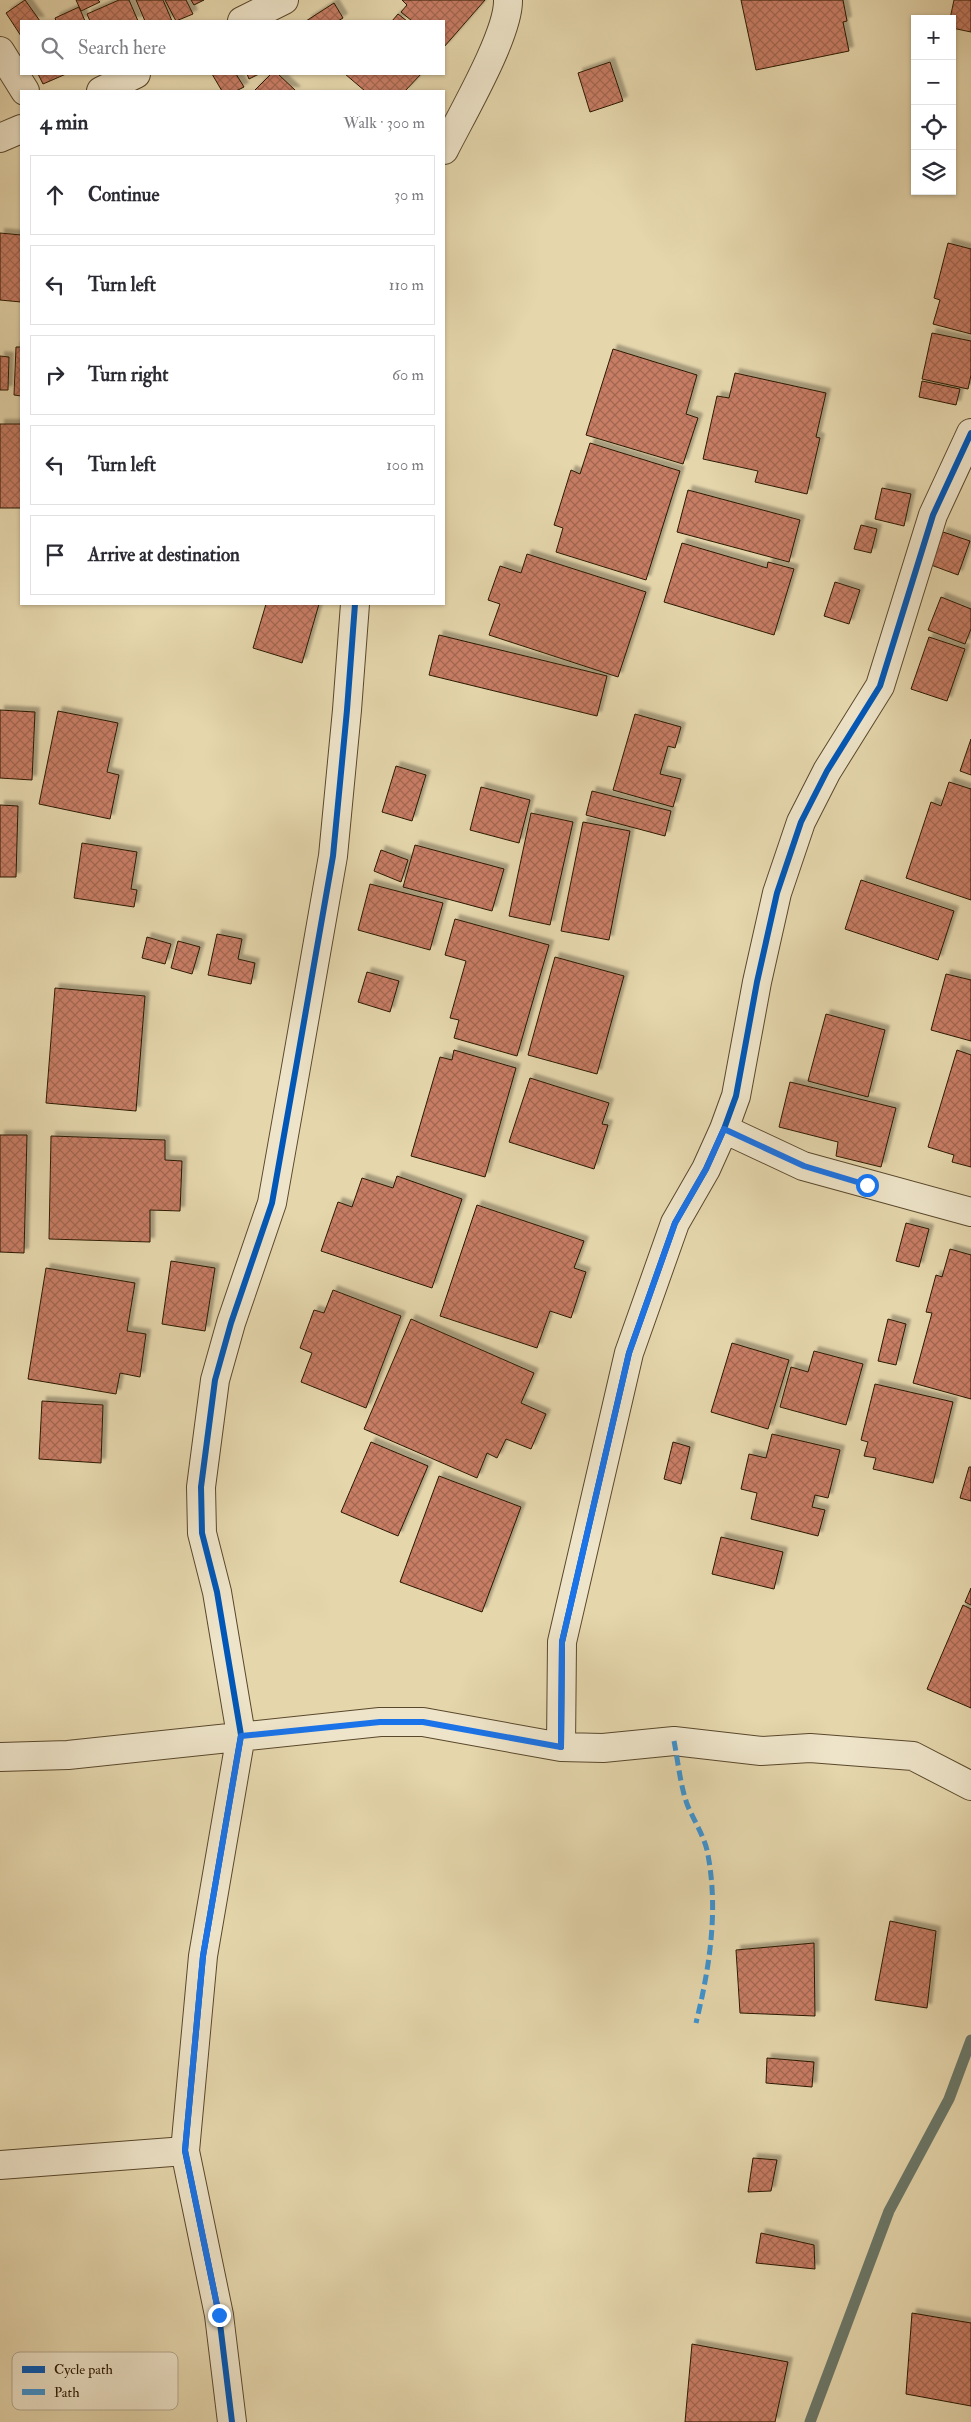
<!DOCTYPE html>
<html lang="en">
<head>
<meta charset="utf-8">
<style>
  :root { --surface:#fff; --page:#f7f7f7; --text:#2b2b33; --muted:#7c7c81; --line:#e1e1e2 }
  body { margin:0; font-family:"IM FELL Double Pica",serif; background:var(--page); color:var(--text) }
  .controls { position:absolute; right:15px; top:15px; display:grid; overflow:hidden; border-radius:0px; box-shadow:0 1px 4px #0004 }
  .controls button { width:45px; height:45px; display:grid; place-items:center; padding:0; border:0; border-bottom:1px solid var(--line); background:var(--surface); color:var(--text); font:25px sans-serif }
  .stop { position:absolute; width:15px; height:15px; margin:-11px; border:4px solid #1a73e8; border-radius:50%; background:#fff }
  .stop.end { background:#1a73e8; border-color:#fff; box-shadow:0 1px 5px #0008 }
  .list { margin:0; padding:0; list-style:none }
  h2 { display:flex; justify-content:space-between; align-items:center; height:65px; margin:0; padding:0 20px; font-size:21px }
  h2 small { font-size:16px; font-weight:400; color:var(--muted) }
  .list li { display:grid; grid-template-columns:32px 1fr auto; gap:15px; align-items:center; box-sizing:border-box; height:80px; margin:0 10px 10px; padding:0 10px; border:1px solid var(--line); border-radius:0px }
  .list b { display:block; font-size:19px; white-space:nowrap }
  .list em { font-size:16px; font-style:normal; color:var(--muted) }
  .icon { flex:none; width:28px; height:28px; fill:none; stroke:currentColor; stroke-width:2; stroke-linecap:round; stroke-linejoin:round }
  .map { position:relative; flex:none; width:971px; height:2422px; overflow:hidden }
  .search { position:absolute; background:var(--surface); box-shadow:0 1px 4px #0004; left:20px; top:20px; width:425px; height:55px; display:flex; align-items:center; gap:12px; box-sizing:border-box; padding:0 18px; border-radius:0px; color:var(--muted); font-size:19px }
  .panel { position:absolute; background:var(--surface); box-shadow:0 1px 4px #0004; left:20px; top:90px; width:425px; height:515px; border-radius:0px }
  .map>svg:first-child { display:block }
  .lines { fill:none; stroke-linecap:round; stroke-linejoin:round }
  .stream { stroke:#6b7869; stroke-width:11 }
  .building { fill:url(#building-cross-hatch); stroke:#2b1902; filter:url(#shadow) }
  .minor-casing { stroke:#5a482c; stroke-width:30 }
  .minor { stroke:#eee4c9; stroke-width:28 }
  .quiet { stroke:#3c93d1; stroke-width:5; stroke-dasharray:10 5; stroke-linecap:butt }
  .cycleway-casing { stroke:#eee4c9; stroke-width:9 }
  .cycleway { stroke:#0057b8; stroke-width:6 }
  .route { stroke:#1a73e8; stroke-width:6 }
  .key { fill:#eee4c9; stroke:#b4a78d; stroke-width:1 }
  .key-label { font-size:14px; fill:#2b1902 }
</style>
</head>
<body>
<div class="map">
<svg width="971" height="2422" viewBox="0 0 971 2422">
  <defs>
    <pattern id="building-cross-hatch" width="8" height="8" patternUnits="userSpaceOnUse" patternTransform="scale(1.25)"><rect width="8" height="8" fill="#c87d65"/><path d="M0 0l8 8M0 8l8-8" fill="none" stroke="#a36651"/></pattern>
    <filter id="shadow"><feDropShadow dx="4.5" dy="-4.5" stdDeviation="1" flood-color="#0004"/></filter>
  </defs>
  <rect width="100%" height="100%" fill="#e5d6ac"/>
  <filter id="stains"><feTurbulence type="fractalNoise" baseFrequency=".004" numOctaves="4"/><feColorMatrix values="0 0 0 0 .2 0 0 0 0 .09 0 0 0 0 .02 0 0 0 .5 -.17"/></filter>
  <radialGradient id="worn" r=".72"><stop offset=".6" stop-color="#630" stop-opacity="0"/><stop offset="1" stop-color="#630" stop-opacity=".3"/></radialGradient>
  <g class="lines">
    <!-- stream -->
    <path class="stream" d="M810,2422L889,2211L949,2099L971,2040"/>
  </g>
  <!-- building -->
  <path class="building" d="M25,0L40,21H21V36L6,13Z
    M76,0H98L100,2L81,11Z
    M119,0H129L138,21H90L87,14Z
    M136,0H163L172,21H145Z
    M165,0H186L193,14L176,21Z
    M191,0H204L194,5Z
    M402,0H485L444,47V21H412L401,12L407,5Z
    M741,0H843L847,21L843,22L849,51L756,70Z
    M954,0H971V32L952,28V19H950Z
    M334,3L343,18L338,21H306Z
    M79,7L85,21H56L55,18Z
    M398,14L407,21H392Z
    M610,62L623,101L590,112L578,73Z
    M38,74H66L43,84Z
    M212,74H236L244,87L236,91H222Z
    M247,74H259L249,79Z
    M271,74H278L296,91H254Z
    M345,74H421L405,91H365Z
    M0,233L21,235V302L0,300Z
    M948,243L971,249V334L933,324L940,300L934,298Z
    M932,333L971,341V375L968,389L922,379Z
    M16,347H21V396L14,395Z
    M613,349L697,375L686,414L698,418L683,464L586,435Z
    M0,356L9,357L8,390H0Z
    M735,373L826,393L816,437L820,438L807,494L755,482L758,471L703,459L717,396L729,398Z
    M922,381L960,389L956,405L919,397Z
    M0,424H21V508H0Z
    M590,443L680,471L646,580L556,552L563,528L554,525L571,470L580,474Z
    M882,488L911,494L904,526L875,519Z
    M688,490L800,520L789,562L677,532Z
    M861,525L877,529L871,553L854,549Z
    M943,532L970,541L958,575L931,565Z
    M682,543L767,568L768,562L794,569L774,635L664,602Z
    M527,554L646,592L618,677L489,635L500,604L488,600L500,566L521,573Z
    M835,582L860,590L849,624L824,616Z
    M941,597L971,609V629L965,644L928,630Z
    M266,604H319L302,663L253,648Z
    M439,635L607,676L597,716L429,675Z
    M929,637L965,649L947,701L911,689Z
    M0,710L35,712L32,780L0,778Z
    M58,711L118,723L107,772L119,775L110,819L39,804Z
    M635,714L681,727L675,748L668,746L660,774L681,779L673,807L613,790Z
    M971,739V775L960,771Z
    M396,766L426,775L412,821L382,812Z
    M949,782L971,789V900L906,878L931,802L941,806Z
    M481,787L530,800L519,843L470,830Z
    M592,791L671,811L665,836L586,815Z
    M0,805L18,806L16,877H0Z
    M531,813L573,822L550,925L509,916Z
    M583,822L630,831L609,940L561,931Z
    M82,843L137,852L131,889L137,890L134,907L74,898Z
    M415,845L504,869L492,911L403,887Z
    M381,850L408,860L401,882L374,871Z
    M861,880L954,911L938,960L845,929Z
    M370,884L443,903L430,950L358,930Z
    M455,919L549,945L517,1056L454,1038L459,1020L450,1018L466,961L445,955Z
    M217,934L242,939L238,959L255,963L251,984L208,975Z
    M147,937L171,944L165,964L142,958Z
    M178,941L200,947L192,974L171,968Z
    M555,957L624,976L597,1074L528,1055Z
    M367,972L399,981L390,1012L358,1002Z
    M946,974L971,980V1041L931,1030Z
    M55,988L145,996L136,1111L46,1103Z
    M826,1014L885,1030L868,1097L808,1081Z
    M454,1050L516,1068L485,1177L411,1156L440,1057L452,1060Z
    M957,1050L971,1055V1167L952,1162L954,1155L928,1147Z
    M530,1078L609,1103L602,1124L608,1125L594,1169L509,1142Z
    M790,1082L896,1108L881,1167L836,1156L838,1142L779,1127Z
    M0,1135H27L24,1253L0,1252Z
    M51,1136L165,1140V1160L182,1161L180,1211L150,1210V1242L49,1239Z
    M397,1176L462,1199L432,1288L321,1251L338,1202L352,1207L362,1178L393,1188Z
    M477,1205L584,1241L574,1268L586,1272L571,1318L550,1311L537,1348L440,1316Z
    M906,1223L929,1229L919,1267L896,1261Z
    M950,1249L971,1255V1399L913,1383L932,1313L926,1312L936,1275L942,1277Z
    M171,1261L215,1268L205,1331L162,1324Z
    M46,1268L135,1283L127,1331L146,1334L140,1377L120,1373L116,1394L28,1379Z
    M333,1290L401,1316L366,1408L301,1382L312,1353L300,1348L314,1310L324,1313Z
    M411,1319L534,1373L521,1403L546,1414L531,1449L506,1439L497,1458L487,1453L477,1478L364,1429Z
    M888,1319L906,1324L896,1365L878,1361Z
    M732,1343L789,1360L768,1429L711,1412Z
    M814,1351L863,1364L846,1425L780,1407L791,1367L808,1372Z
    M875,1384L953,1402L933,1483L873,1469L876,1458L864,1456L868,1442L861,1440Z
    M42,1401L103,1405L101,1463L39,1459Z
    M772,1434L840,1450L828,1498L815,1495L812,1507L825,1510L818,1536L751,1519L757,1493L741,1489L749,1454L766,1458Z
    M371,1442L428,1466L398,1536L341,1512Z
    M673,1442L690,1447L681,1484L664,1479Z
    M969,1467H971V1501L960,1498Z
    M439,1476L521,1507L482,1612L400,1582Z
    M721,1537L783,1552L774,1589L712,1574Z
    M971,1588V1605L965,1602Z
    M963,1605L971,1609V1708L927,1689Z
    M890,1921L936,1931L927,2008L875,2000Z
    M814,1943L815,2016L740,2013L736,1950Z
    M767,2058L814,2062L812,2087L766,2083Z
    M753,2158L777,2160L771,2191L748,2192Z
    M761,2233L814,2245L815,2269L756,2263Z
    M912,2313L971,2323V2406L906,2394Z
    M692,2344L788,2362L775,2422H685Z"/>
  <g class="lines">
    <defs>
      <path id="minor" d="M242,21L284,0
        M0,51L25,91
        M101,91L136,74
        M0,138L21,129
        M444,150C461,116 509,34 508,0
        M724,1129L803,1166L971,1212
        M561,1747L562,1642L629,1353L675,1223L706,1169L724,1129L736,1096L757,982L777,893L801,822L827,771L880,686L933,515L971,433
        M0,1757L68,1755L380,1722H423L561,1747L603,1748L674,1741L761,1751L810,1748L913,1756L971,1786
        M0,2165L185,2151
        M232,2422L219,2315L185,2151L203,1956L241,1735L217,1592L202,1533L201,1487L215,1380L231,1323L272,1203L295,1073L333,856L347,710L355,604"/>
    </defs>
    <!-- minor casing -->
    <use href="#minor" class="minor-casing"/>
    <!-- minor -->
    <use href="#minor" class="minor"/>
    <!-- quiet -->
    <path class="quiet" d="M674,1741C678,1761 680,1784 687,1804C693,1819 703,1834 707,1850C719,1908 710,1966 696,2023"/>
    <defs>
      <path id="cycleway" d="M561,1747L562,1642L629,1353L675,1223L706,1169L724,1129L736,1096L757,982L777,893L801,822L827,771L880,686L933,515L971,433
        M232,2422L219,2315L185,2151L203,1956L241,1735L217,1592L202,1533L201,1487L215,1380L231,1323L272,1203L295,1073L333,856L347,710L355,604"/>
    </defs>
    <!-- cycleway casing -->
    <use href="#cycleway" class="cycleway-casing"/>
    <!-- cycleway -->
    <use href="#cycleway" class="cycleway"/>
  </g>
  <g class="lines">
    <!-- route -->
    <path class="route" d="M219,2315L185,2150L203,1956L241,1736L380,1722H423L561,1747L562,1642L629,1353L675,1223L706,1169L724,1129L804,1166L867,1185"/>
  </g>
  <!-- legend -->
  <rect x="12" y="2352" width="166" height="58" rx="8" class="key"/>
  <rect x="22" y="2366" width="23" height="7" fill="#0057b8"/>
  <rect x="22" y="2389" width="23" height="6" fill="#3c93d1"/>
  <g class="key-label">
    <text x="54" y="2374">Cycle path</text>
    <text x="54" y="2397">Path</text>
  </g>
  <rect width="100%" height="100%" filter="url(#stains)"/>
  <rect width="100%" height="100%" fill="url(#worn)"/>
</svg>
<div class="controls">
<button>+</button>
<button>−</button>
<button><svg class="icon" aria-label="locate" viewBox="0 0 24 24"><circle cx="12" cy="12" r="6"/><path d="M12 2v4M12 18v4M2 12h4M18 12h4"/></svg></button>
<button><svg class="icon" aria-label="layers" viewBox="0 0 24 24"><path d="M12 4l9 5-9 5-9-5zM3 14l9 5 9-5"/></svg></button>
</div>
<div class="stop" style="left:867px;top:1185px"></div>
<div class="stop end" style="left:219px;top:2315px"></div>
<div class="search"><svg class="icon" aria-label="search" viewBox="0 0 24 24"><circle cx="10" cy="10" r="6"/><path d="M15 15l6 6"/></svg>Search here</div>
<section class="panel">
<h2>4 min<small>Walk · 300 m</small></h2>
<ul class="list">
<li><svg class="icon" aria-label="ahead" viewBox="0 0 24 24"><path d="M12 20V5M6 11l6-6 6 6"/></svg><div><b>Continue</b></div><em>30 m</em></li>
<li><svg class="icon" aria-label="left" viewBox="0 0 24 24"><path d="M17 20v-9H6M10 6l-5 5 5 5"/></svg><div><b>Turn left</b></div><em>110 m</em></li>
<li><svg class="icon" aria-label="right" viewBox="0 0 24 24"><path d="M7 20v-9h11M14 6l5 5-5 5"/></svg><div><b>Turn right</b></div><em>60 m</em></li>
<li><svg class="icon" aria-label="left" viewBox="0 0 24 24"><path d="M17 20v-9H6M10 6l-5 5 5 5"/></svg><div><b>Turn left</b></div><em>100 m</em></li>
<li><svg class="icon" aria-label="arrive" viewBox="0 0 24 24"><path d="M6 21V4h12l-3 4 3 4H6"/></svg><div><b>Arrive at destination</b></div></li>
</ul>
</section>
</div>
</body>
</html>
